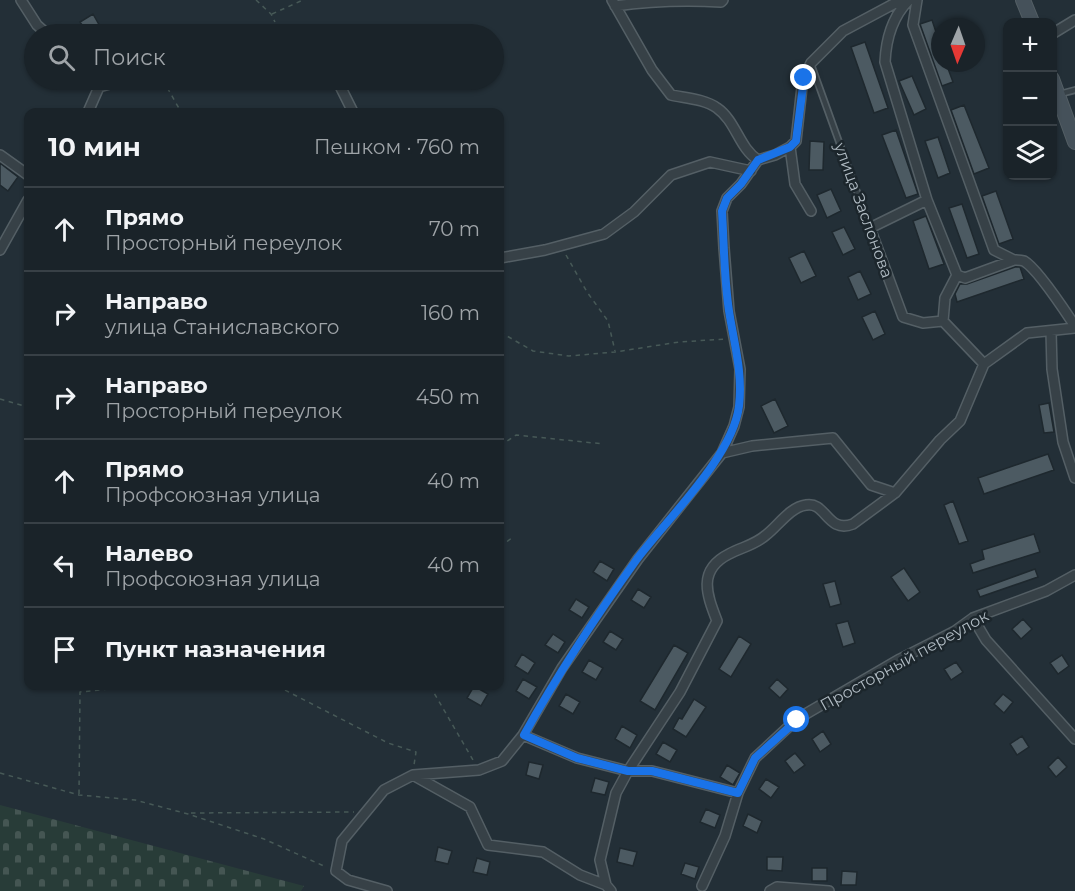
<!DOCTYPE html>
<html lang="ru">
<head>
<meta charset="utf-8">
<style>
  :root { --surface:#1a2329; --page:#232b31; --text:#f1f3f6; --muted:#9fa4a8; --line:#384046 }
  body { margin:0; font-family:Montserrat,sans-serif; background:var(--page); color:var(--text) }
  .controls { position:absolute; right:18px; top:18px; display:grid; overflow:hidden; border-radius:12px; box-shadow:0 2px 4px #0004 }
  .controls button { width:54px; height:54px; display:grid; place-items:center; padding:0; border:0; border-bottom:2px solid var(--line); background:var(--surface); color:var(--text); font:30px sans-serif }
  .compass { position:absolute; left:931px; top:18px; width:54px; height:54px; border-radius:50%; background:var(--surface); box-shadow:0 2px 4px #0004; rotate:182deg }
  .stop { position:absolute; width:18px; height:18px; margin:-14px; border:4px solid #1a73e8; border-radius:50%; background:#fff }
  .stop.end { background:#1a73e8; border-color:#fff; box-shadow:0 2px 6px #0008 }
  .list { margin:0; padding:0; list-style:none }
  h2 { display:flex; justify-content:space-between; align-items:center; height:78px; margin:0; padding:0 24px; font-size:26px }
  h2 small { font-size:20px; font-weight:400; color:var(--muted) }
  .list li { display:grid; grid-template-columns:39px 1fr auto; gap:18px; align-items:center; box-sizing:border-box; height:84px; padding:0 24px; border-top:2px solid var(--line) }
  .list b { display:block; font-size:22px; white-space:nowrap }
  .list p { margin:0; font-size:20px; white-space:nowrap; color:var(--muted) }
  .list em { font-size:20px; font-style:normal; color:var(--muted) }
  .icon { flex:none; width:33px; height:33px; fill:none; stroke:currentColor; stroke-width:2; stroke-linecap:round; stroke-linejoin:round }
  .map { position:relative; flex:none; width:1075px; height:891px; overflow:hidden }
  .search { position:absolute; background:var(--surface); box-shadow:0 2px 4px #0004; left:24px; top:24px; width:480px; height:66px; display:flex; align-items:center; gap:15px; box-sizing:border-box; padding:0 21px; border-radius:33px; color:var(--muted); font-size:22px }
  .panel { position:absolute; background:var(--surface); box-shadow:0 2px 4px #0004; left:24px; top:108px; width:480px; height:582px; border-radius:12px }
  .map>svg:first-child { display:block }
  .cemetery { fill:url(#cemetery-stones) }
  .building { fill:#4c5a62; stroke:#1e282e; stroke-width:1.5 }
  .lines { fill:none; stroke-linecap:round; stroke-linejoin:round }
  .lane-casing { stroke:#545f65; stroke-width:8 }
  .street-casing { stroke:#545f65; stroke-width:12 }
  .secondary-casing { stroke:#545f65; stroke-width:16 }
  .path { stroke:#475957; stroke-width:1.5; stroke-dasharray:4.5 4.5; stroke-linecap:butt }
  .lane { stroke:#374147; stroke-width:4.5 }
  .street { stroke:#374147; stroke-width:9 }
  .secondary { stroke:#45515a; stroke-width:14 }
  .route { stroke:#1a73e8; stroke-width:8 }
  .labels { text-anchor:middle; stroke-width:5; stroke-linejoin:round; paint-order:stroke }
  .street-label { font-size:16px; fill:#b1bcc4; stroke:#1c262c }
</style>
</head>
<body>
<div class="map">
<svg width="1075" height="891" viewBox="0 0 1075 891">
  <defs>
    <pattern id="cemetery-stones" width="16" height="16" patternUnits="userSpaceOnUse" patternTransform="scale(1.5)"><rect width="16" height="16" fill="#283c38"/><path d="M2 7V4a2 2 0 0 1 4 0v3zM10 15v-3a2 2 0 0 1 4 0v3z" fill="#455653"/></pattern>
  </defs>
  <rect width="100%" height="100%" fill="#232f37"/>
  <!-- cemetery -->
  <path class="cemetery" d="M0,805L304,886L301,891H0Z"/>
  <!-- building -->
  <path class="building" d="M93,14L102,30L94,34H88L80,22Z
    M932,20L940,44V63H946L953,82L942,86L920,24Z
    M865,42L888,108L874,113L851,47Z
    M912,76L926,109L914,115L899,81Z
    M964,105L989,168L974,174L951,110Z
    M896,130L918,194L906,198L882,135Z
    M938,137L950,173L938,178L925,141Z
    M810,141L824,142L823,170H809Z
    M0,163L18,177L8,191L0,185Z
    M831,189L841,211L827,218L817,195Z
    M996,191L1013,239L999,244L982,196Z
    M962,204L979,254L967,258L949,208Z
    M926,216L944,264L929,269L913,221Z
    M844,227L855,249L843,255L832,232Z
    M804,251L816,276L801,283L789,258Z
    M1015,267H1020L1024,279L957,302L955,294L960,284H967Z
    M860,271L871,294L858,300L848,277Z
    M875,311L885,334L873,340L862,317Z
    M775,399L788,426L774,433L761,406Z
    M1049,403L1054,432L1044,433L1039,405Z
    M1048,454L1054,470L984,494L978,478Z
    M953,501L968,541L959,544L944,505Z
    M1034,534L1040,552L973,573L970,564L984,559L982,550Z
    M600,561L614,569L607,581L593,572Z
    M904,568L920,592L908,601L891,577Z
    M1035,569L1038,577L980,597L977,590Z
    M835,581L841,604L830,607L823,584Z
    M638,589L651,597L644,608L631,600Z
    M576,599L589,607L582,618L569,610Z
    M1023,619L1032,629L1021,639L1012,629Z
    M848,621L855,643L843,647L836,624Z
    M610,631L623,639L616,650L603,642Z
    M553,634L565,642L558,653L545,645Z
    M739,636L751,644L731,677L719,669Z
    M674,645L688,653L655,710L640,701Z
    M522,654L535,663L528,674L515,666Z
    M1062,655L1069,666L1058,674L1050,663Z
    M589,660L603,668L596,680L582,672Z
    M956,662L963,672L951,680L944,669Z
    M523,679L537,687L529,699L516,691Z
    M777,679L788,689L780,698L769,688Z
    M474,686L488,694L481,706L467,698Z
    M566,694L580,702L573,714L559,706Z
    M1003,694L1013,702L1004,713L994,704Z
    M694,699L706,707L686,737L673,729L679,718L682,719Z
    M622,726L637,735L630,748L615,739Z
    M823,731L831,744L820,752L812,739Z
    M1022,736L1029,747L1017,755L1010,744Z
    M663,742L677,750L670,762L656,754Z
    M795,753L805,765L794,773L785,761Z
    M1058,757L1067,767L1056,777L1048,767Z
    M529,762L543,765L539,779L526,775Z
    M727,765L740,773L733,785L720,777Z
    M595,778L609,782L605,795L591,792Z
    M766,779L779,787L771,798L759,789Z
    M706,809L720,815L715,828L700,822Z
    M748,814L762,821L757,833L743,826Z
    M438,847L452,851L448,864L435,861Z
    M620,848L637,852L633,866L617,862Z
    M767,857H783L782,871L767,870Z
    M477,858L490,862L487,875L473,872Z
    M685,863L699,867L695,879L681,874Z
    M812,868H827V881H812Z
    M842,871L857,872L856,885H841Z"/>
  <g class="lines">
    <defs>
      <path id="lane" d="M811,64L870,228
        M1060,94L1075,90"/>
      <path id="street" d="M21,0L37,25L47,34
        M612,0L652,70L671,95C685,98 705,99 717,108C736,121 739,148 758,160
        M909,0C892,17 886,39 885,62L927,200L957,275
        M917,0L913,25L994,250L1014,260
        M615,6C651,1 685,0 721,2L723,0
        M268,34L279,32L302,34
        M1052,34L1075,20
        M337,80L353,112
        M99,87L124,80
        M88,112L99,87
        M790,147L795,184L811,211
        M0,155L28,175
        M927,200L870,228L903,317L923,323L943,321
        M0,250L28,200
        M500,258L545,250L604,234L634,212L671,175L710,162L751,171
        M1051,331L1052,369L1063,442L1075,478
        M984,364L943,321L945,298L957,275L965,278L1014,260C1017,260 1021,260 1024,261C1038,269 1065,311 1075,326
        M722,453L752,446L833,438L871,485L895,493
        M973,618L986,640L1075,739
        M523,735L577,758L628,771H652L738,793
        M413,775L470,807L488,845L543,852L580,875L606,885L611,891
        M606,885L600,860L616,793L628,771L680,692L717,621C707,595 697,570 729,554C742,547 755,545 766,535C778,526 790,507 806,505C826,501 827,534 853,524L895,493L940,440L960,421L984,364L1027,333L1075,328
        M702,886L725,836L738,793L755,758L797,719L900,659L955,631L973,618L1046,591L1075,575
        M387,891L348,880L336,871L342,841L384,790L413,775L479,770L502,761L523,735L562,668L638,559L722,453L734,426L739,407L740,369L729,311L724,248L722,211L727,198L741,184L758,160L775,155L790,147L796,141L802,87L804,78L811,63L843,31L901,0
        M770,891L777,887L829,891"/>
      <path id="secondary" d="M1023,0L1032,22
        M1052,79L1075,142"/>
    </defs>
    <!-- lane casing -->
    <use href="#lane" class="lane-casing"/>
    <!-- street casing -->
    <use href="#street" class="street-casing"/>
    <!-- secondary casing -->
    <use href="#secondary" class="secondary-casing"/>
    <!-- path -->
    <path class="path" d="M256,0L271,14L275,22
      M272,14L303,0
      M163,80L181,112
      M566,255L587,292L608,321L615,351
      M500,332L533,351L569,356L615,352L679,342L725,339
      M0,399L28,407
      M500,446L516,435L604,444
      M500,547L513,537
      M277,686L388,743L416,752L414,765
      M430,686L473,760
      M0,773L79,795L135,800L188,814L264,839L326,867
      M79,794L80,692L139,686
      M191,813L354,812"/>
    <!-- lane -->
    <use href="#lane" class="lane"/>
    <!-- street -->
    <use href="#street" class="street"/>
    <!-- secondary -->
    <use href="#secondary" class="secondary"/>
  </g>
  <g class="lines">
    <!-- route -->
    <path class="route" d="M797,720L755,758L738,793L652,771H628L577,758L524,735C558,674 596,616 637,559C668,518 733,456 739,406C743,373 734,343 729,311C724,278 724,244 722,211L727,198L741,184L758,160L790,147L796,141L804,78"/>
  </g>
  <g class="labels">
    <!-- street labels -->
    <g class="street-label">
      <text transform="translate(864 210) rotate(70)" y="6">улица Заслонова</text>
      <text transform="translate(904 660) rotate(-29)" y="6">Просторный переулок</text>
    </g>
  </g>
</svg>
<div class="controls">
<button>+</button>
<button>−</button>
<button><svg class="icon" aria-label="layers" viewBox="0 0 24 24"><path d="M12 4l9 5-9 5-9-5zM3 14l9 5 9-5"/></svg></button>
</div>
<svg class="compass" viewBox="-18 -18 36 36"><path d="M0-13l5 13h-10z" fill="#e53935"/><path d="M0 13l5-13h-10z" fill="#9fa4a8"/></svg>
<div class="stop" style="left:797px;top:720px"></div>
<div class="stop end" style="left:804px;top:78px"></div>
<div class="search"><svg class="icon" aria-label="search" viewBox="0 0 24 24"><circle cx="10" cy="10" r="6"/><path d="M15 15l6 6"/></svg>Поиск</div>
<section class="panel">
<h2>10 мин<small>Пешком · 760 m</small></h2>
<ul class="list">
<li><svg class="icon" aria-label="ahead" viewBox="0 0 24 24"><path d="M12 20V5M6 11l6-6 6 6"/></svg><div><b>Прямо</b><p>Просторный переулок</p></div><em>70 m</em></li>
<li><svg class="icon" aria-label="right" viewBox="0 0 24 24"><path d="M7 20v-9h11M14 6l5 5-5 5"/></svg><div><b>Направо</b><p>улица Станиславского</p></div><em>160 m</em></li>
<li><svg class="icon" aria-label="right" viewBox="0 0 24 24"><path d="M7 20v-9h11M14 6l5 5-5 5"/></svg><div><b>Направо</b><p>Просторный переулок</p></div><em>450 m</em></li>
<li><svg class="icon" aria-label="ahead" viewBox="0 0 24 24"><path d="M12 20V5M6 11l6-6 6 6"/></svg><div><b>Прямо</b><p>Профсоюзная улица</p></div><em>40 m</em></li>
<li><svg class="icon" aria-label="left" viewBox="0 0 24 24"><path d="M17 20v-9H6M10 6l-5 5 5 5"/></svg><div><b>Налево</b><p>Профсоюзная улица</p></div><em>40 m</em></li>
<li><svg class="icon" aria-label="arrive" viewBox="0 0 24 24"><path d="M6 21V4h12l-3 4 3 4H6"/></svg><div><b>Пункт назначения</b></div></li>
</ul>
</section>
</div>
</body>
</html>
